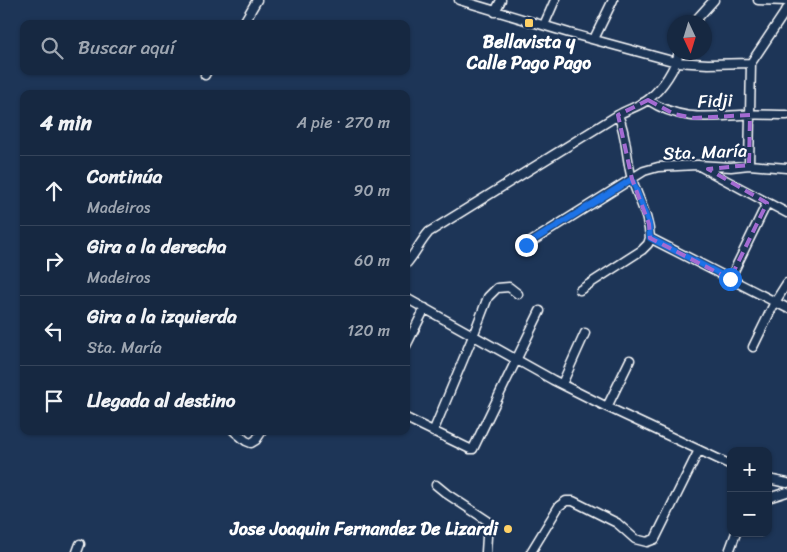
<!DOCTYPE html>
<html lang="es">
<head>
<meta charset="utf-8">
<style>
  :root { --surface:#162841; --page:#23344c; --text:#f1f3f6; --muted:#9ea6b1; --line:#35445a }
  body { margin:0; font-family:Sriracha,sans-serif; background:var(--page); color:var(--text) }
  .controls { position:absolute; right:15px; bottom:15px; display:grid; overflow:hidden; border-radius:10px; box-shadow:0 1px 4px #0004 }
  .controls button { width:45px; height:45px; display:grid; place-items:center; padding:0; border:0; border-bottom:1px solid var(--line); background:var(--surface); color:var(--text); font:25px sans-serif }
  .compass { position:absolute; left:667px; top:15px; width:45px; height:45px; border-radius:50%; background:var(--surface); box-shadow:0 1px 4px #0004; rotate:176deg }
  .stop { position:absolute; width:15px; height:15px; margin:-11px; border:4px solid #1a73e8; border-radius:50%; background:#fff }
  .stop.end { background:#1a73e8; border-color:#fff; box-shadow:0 1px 5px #0008 }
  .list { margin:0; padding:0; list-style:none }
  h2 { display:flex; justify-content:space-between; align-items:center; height:65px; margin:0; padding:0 20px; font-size:21px }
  h2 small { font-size:16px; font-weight:400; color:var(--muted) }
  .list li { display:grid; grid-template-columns:32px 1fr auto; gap:15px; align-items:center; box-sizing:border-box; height:70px; padding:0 20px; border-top:1px solid var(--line) }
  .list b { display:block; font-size:19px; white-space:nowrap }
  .list p { margin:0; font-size:16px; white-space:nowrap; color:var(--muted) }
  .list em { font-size:16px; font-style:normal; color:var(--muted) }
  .icon { flex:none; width:28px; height:28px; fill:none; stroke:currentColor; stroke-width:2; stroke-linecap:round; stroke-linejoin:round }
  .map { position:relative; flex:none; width:787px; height:552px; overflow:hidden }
  .search { position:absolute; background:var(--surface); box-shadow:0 1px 4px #0004; left:20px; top:20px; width:390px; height:55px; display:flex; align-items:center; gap:12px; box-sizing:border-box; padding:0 18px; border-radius:10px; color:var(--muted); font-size:19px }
  .panel { position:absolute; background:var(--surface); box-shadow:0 1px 4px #0004; left:20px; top:90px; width:390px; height:345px; border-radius:10px }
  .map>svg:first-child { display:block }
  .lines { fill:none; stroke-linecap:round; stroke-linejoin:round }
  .minor-casing { stroke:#fff; stroke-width:11 }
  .minor { stroke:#1d3557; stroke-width:8 }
  .route { stroke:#1a73e8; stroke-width:6 }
  .marked { fill:none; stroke:#a36bd2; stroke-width:4; stroke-dasharray:10 6; stroke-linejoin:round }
  .poi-dot { fill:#ffd166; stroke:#1d3557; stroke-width:2 }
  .labels { text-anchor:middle; stroke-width:4; stroke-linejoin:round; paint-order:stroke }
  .poi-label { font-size:18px; font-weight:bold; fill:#fff; stroke:#1d3557 }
  .street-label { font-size:18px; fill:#fff; stroke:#1d3557 }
</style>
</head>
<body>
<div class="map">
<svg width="787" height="552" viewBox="0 0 787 552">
  <rect width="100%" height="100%" fill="#1d3557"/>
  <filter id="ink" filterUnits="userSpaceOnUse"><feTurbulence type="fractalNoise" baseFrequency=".02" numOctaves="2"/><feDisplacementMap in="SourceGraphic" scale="10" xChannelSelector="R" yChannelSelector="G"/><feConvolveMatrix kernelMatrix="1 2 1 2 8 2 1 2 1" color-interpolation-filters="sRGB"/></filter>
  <g filter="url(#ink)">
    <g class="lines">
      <defs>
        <path id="minor" d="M459,0L569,33L676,62L708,64L751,63
          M758,0L787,1
          M495,12L501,0
          M694,22L714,0
          M243,24L257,0
          M544,25L555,0
          M594,39L613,0
          M205,75L207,71
          M648,100C680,121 705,117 741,115C756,114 772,115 787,115
          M618,115C627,135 626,158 632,179C638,199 649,216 650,238L787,308
          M749,165L751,63L787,9
          M701,167L787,213
          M526,245L644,171L658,167L697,165L731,167L749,165L787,168
          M406,264C415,254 420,242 429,232L618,115C626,110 642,105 649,99C663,87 675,69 679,52
          M730,279L767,203
          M580,290L642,250L648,244L650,238
          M406,298L553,380L607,407L731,465
          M406,346L425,308
          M753,347L775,302L787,283
          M562,384L585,333
          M607,407L630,360
          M406,418L470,449H473L540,311
          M234,431L246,441L251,443L256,440L262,431
          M433,432L473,336L488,297L497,288L509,287L518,294
          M768,479L787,483
          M436,485L447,494L488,521L486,552
          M768,498L787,492
          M77,552L80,544
          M531,552L559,506L566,501H573L617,523L635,539L647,542L655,539L699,450
          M729,552L736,533"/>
      </defs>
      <!-- minor casing -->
      <use href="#minor" class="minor-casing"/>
      <!-- minor -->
      <use href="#minor" class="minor"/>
    </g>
  </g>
  <g class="lines" filter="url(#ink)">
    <!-- route -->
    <path class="route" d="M526,245L632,179L649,224L650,238L730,279"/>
  </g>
  <!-- marked area -->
  <path class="marked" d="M648,100L674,114L694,118L750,115L749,165L708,169L767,203L730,279L650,238L649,224L632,179L618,115Z"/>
  <!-- markers -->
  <g class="poi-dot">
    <rect x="524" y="18" width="10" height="10" rx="2.5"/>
    <circle cx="508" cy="529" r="5"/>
  </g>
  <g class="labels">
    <!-- poi labels -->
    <g class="poi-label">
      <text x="529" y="48">Bellavista y<tspan x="529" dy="21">Calle Pago Pago</tspan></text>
      <text x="498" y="535" text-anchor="end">Jose Joaquin Fernandez De Lizardi</text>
    </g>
    <!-- street labels -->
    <g class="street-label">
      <text transform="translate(715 101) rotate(-2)" y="6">Fidji</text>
      <text transform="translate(705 152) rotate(-2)" y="6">Sta. María</text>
    </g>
  </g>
</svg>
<div class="controls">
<button>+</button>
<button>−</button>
</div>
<svg class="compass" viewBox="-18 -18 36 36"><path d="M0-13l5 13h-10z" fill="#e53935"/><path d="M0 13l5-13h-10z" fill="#9ea6b1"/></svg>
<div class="stop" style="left:730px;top:279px"></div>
<div class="stop end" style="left:526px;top:245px"></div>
<div class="search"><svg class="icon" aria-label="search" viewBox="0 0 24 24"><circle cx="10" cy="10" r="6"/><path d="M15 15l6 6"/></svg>Buscar aquí</div>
<section class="panel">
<h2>4 min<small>A pie · 270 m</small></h2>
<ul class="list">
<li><svg class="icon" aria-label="ahead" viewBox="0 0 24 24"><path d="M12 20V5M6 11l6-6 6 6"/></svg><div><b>Continúa</b><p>Madeiros</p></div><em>90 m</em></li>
<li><svg class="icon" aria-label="right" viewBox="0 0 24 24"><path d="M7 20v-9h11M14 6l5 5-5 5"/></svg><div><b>Gira a la derecha</b><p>Madeiros</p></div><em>60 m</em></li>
<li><svg class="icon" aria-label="left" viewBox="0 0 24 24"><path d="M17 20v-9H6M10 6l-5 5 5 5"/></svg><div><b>Gira a la izquierda</b><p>Sta. María</p></div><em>120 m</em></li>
<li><svg class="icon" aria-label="arrive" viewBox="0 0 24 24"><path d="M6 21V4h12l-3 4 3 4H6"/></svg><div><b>Llegada al destino</b></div></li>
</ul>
</section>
</div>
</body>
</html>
